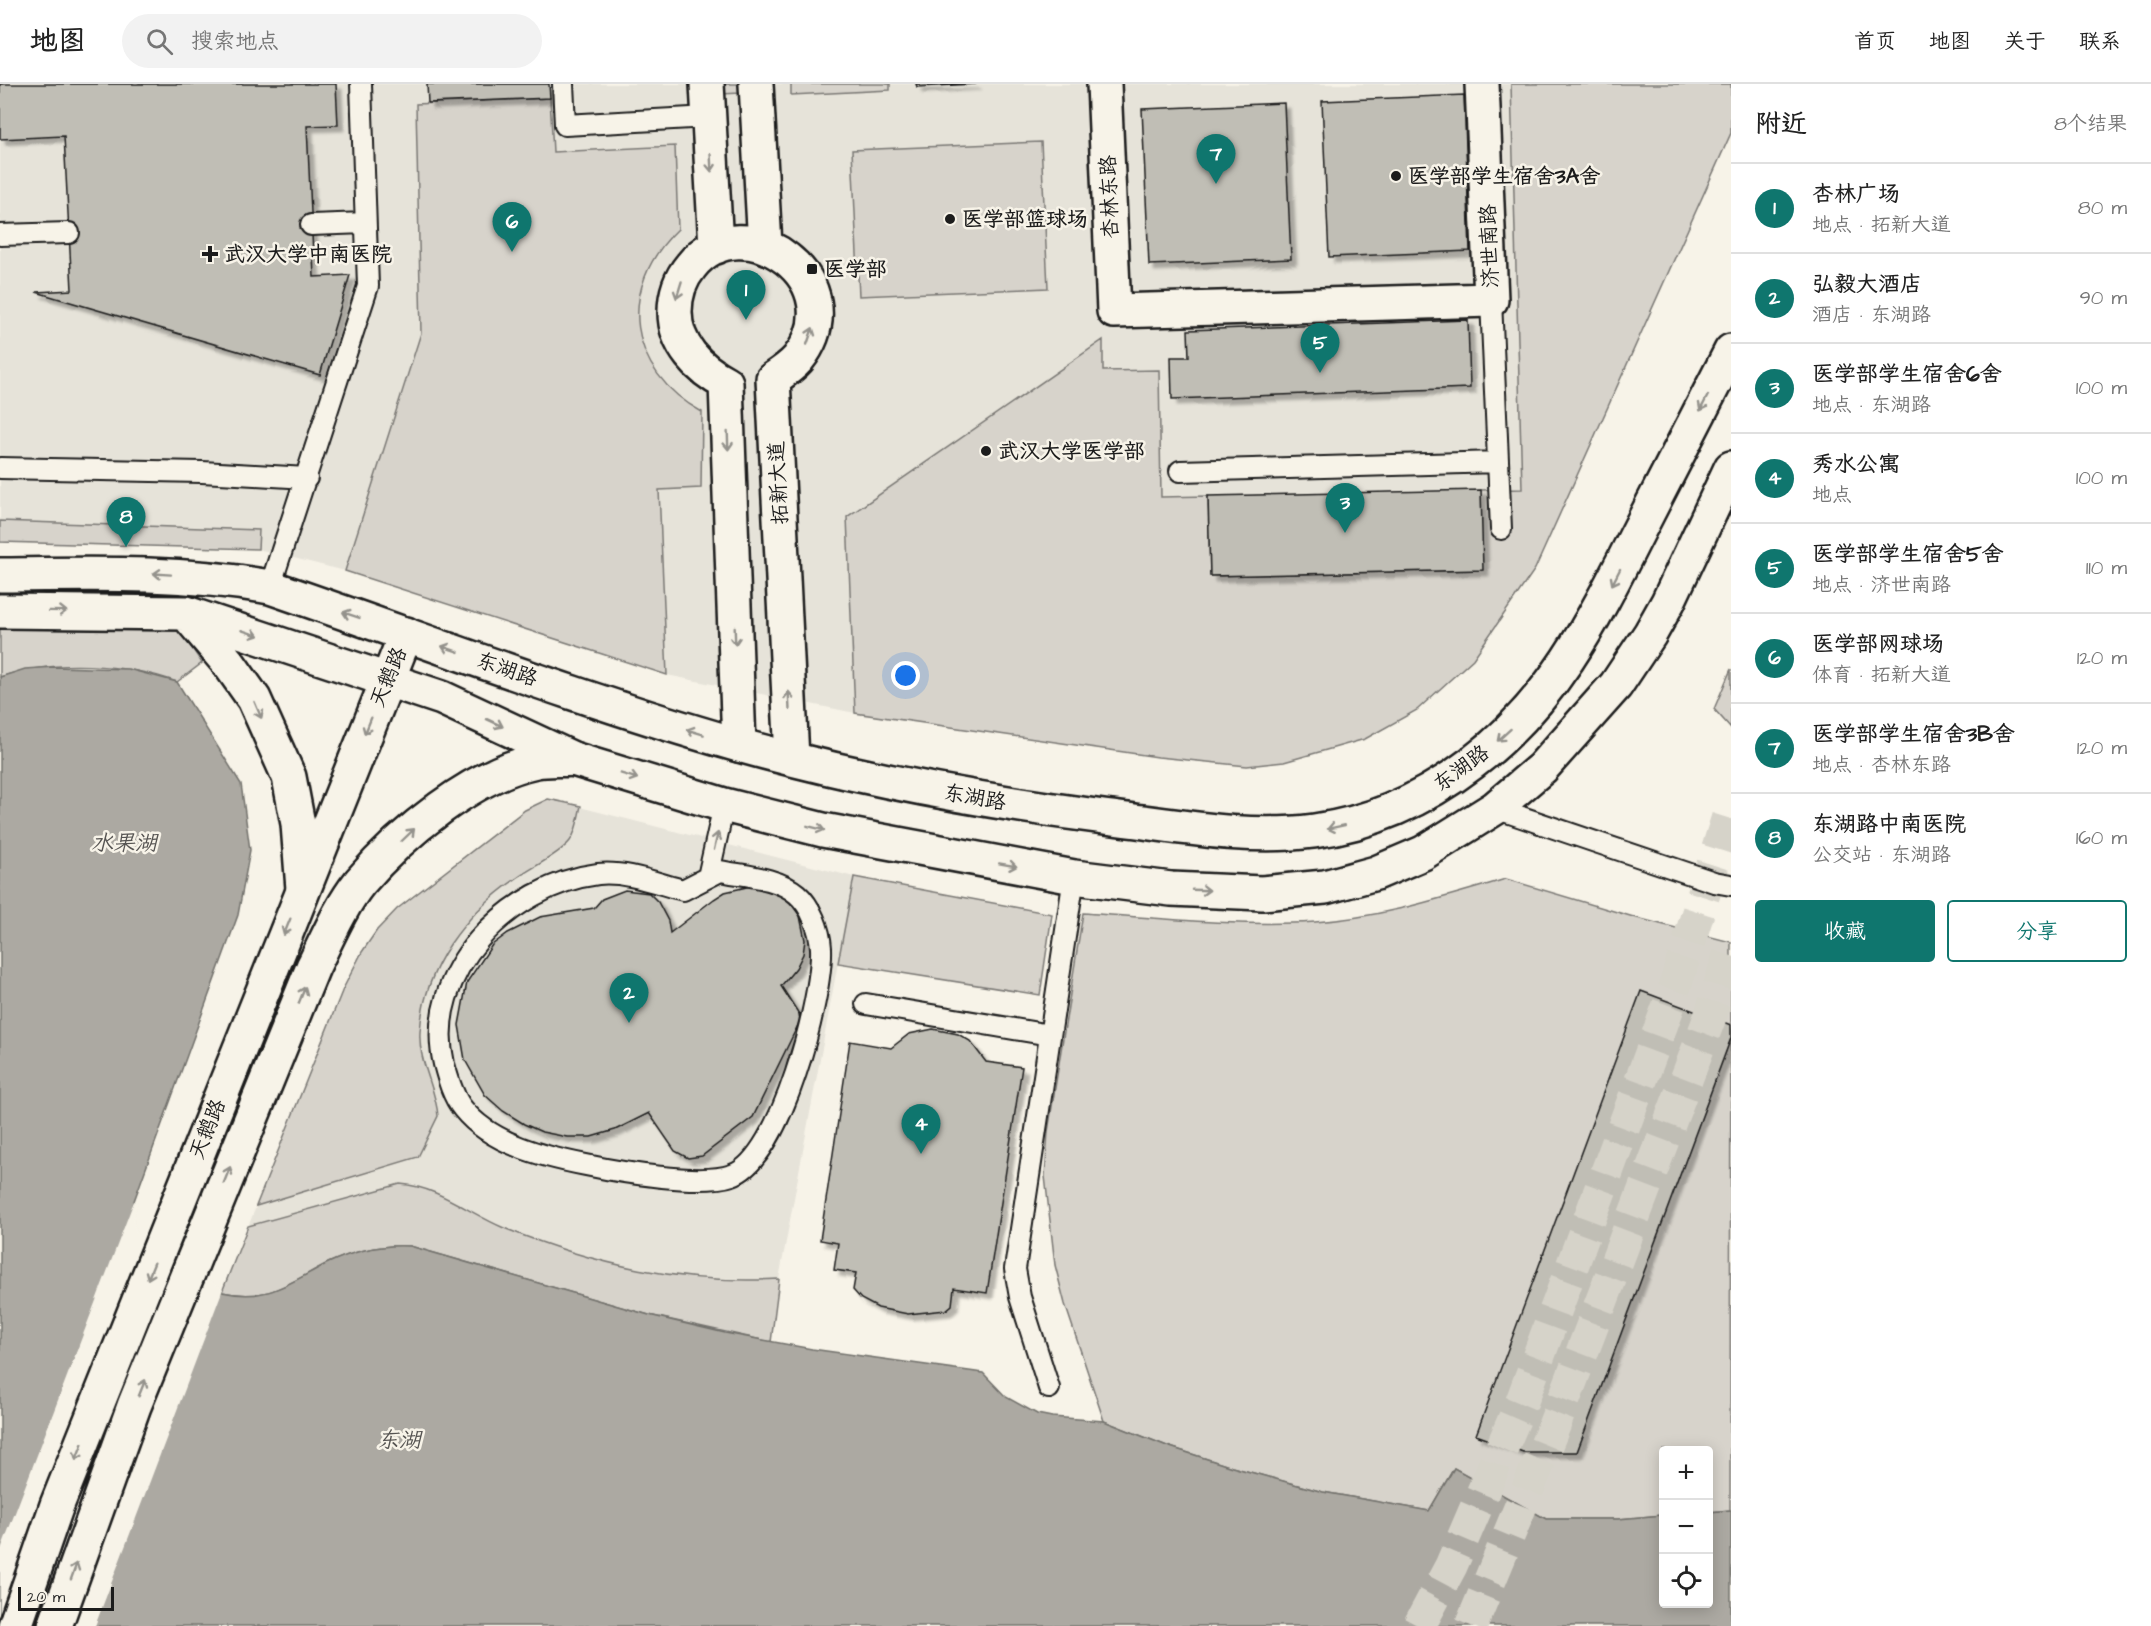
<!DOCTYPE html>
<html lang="zh">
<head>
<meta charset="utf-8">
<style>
  :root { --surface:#fff; --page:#f2f2f2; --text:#222; --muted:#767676; --line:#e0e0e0; --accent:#0f766e }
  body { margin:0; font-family:"Architects Daughter","LXGW WenKai TC",sans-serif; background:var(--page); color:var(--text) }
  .controls { position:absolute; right:18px; bottom:18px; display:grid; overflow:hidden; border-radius:6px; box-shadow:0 3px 15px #0003 }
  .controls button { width:54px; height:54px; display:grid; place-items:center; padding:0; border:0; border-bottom:2px solid var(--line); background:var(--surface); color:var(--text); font:30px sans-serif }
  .scale { position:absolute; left:18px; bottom:15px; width:96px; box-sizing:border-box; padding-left:6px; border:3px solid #1c1c1c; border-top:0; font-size:16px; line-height:21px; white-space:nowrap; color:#1c1c1c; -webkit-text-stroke:4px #f7f3e8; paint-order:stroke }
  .you { position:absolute; left:906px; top:592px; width:21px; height:21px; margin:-15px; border:4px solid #fff; border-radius:50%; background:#1a73e8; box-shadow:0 0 0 9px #1a73e833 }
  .badge { display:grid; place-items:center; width:39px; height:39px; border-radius:50%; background:var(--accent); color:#fff; font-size:20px; font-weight:700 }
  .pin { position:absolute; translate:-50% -50px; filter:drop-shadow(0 2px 3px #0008) }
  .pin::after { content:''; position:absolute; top:32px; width:21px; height:18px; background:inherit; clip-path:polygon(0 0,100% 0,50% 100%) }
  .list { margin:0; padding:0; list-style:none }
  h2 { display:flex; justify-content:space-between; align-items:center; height:78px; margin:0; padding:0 24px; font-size:26px }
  h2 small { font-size:20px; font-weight:400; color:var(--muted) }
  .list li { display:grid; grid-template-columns:39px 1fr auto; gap:18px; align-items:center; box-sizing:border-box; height:90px; padding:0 24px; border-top:2px solid var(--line) }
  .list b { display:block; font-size:22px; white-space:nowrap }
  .list p { margin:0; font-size:20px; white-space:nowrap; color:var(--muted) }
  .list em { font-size:20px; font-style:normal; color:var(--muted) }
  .actions { display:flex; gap:12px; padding:18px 24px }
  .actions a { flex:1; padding:14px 0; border:2px solid var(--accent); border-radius:6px; text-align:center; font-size:21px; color:var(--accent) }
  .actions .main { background:var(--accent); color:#fff }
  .icon { flex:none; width:33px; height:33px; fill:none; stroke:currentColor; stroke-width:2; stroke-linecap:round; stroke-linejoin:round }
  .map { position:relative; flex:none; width:1731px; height:1542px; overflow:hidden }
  header { display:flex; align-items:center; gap:36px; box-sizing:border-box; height:84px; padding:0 30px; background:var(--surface); border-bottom:2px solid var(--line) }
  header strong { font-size:28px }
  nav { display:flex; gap:33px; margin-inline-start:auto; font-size:21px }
  .search { width:420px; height:54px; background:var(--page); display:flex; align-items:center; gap:15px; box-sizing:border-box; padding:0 21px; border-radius:33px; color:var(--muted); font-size:22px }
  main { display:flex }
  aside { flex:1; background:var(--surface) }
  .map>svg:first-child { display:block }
  .built { fill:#e6e3d9 }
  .green { fill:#d7d3cb; stroke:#7a7874; stroke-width:1.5 }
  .water { fill:#aca9a2; stroke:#72716c; stroke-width:1.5 }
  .pier { fill:#f7f3e8 }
  .building { fill:#c0beb5; stroke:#1c1c1c; stroke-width:1.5; filter:url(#shadow) }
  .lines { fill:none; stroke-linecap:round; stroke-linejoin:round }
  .trunk-tunnel { stroke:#d6d3c9; stroke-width:33; stroke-dasharray:33 16; stroke-linecap:butt }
  .service-casing { stroke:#1c1c1c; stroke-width:24 }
  .minor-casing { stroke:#1c1c1c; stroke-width:38 }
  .secondary-casing { stroke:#1c1c1c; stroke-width:38 }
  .primary-casing { stroke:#1c1c1c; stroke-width:38 }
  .service { stroke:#f7f3e8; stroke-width:20 }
  .minor { stroke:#f7f3e8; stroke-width:33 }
  .secondary { stroke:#f7f3e8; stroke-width:33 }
  .primary { stroke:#f7f3e8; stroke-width:33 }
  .oneway { stroke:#94928c }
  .poi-dot { fill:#1c1c1c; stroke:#f7f3e8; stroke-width:2 }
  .labels { text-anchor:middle; stroke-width:5; stroke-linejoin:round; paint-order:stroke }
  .poi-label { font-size:21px; font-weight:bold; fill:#1c1c1c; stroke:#f7f3e8; text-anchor:start }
  .street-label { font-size:21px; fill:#1c1c1c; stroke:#f7f3e8 }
  .water-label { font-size:22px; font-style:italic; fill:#565452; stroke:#f7f3e8 }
</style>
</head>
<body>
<header>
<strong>地图</strong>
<div class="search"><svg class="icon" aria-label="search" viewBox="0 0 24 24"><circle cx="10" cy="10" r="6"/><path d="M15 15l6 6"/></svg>搜索地点</div>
<nav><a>首页</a><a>地图</a><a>关于</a><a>联系</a></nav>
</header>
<main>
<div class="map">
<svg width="1731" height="1542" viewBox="0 0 1731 1542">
  <defs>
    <filter id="shadow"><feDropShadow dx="5.5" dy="5.5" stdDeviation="1.5" flood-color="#0004"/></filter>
  </defs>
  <rect width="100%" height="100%" fill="#f7f3e8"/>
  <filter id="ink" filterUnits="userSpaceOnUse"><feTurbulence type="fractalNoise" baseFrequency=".0167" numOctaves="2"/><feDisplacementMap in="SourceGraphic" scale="12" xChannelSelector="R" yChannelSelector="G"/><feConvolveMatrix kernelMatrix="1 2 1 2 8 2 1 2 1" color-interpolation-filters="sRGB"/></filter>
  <g filter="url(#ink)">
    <!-- built -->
    <path class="built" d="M0,0H1731V49L1535,485L1473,575L1417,626L1365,655L1284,678L1247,682L1158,673L855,629L667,591L345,487L258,465L0,458Z
      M548,715L854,793L779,1195L771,1258L649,1231L222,1208L343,905L362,868L377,846L397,825L525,726Z
      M1728,1364L1731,1365L1730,1426Z"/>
    <!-- green -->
    <path class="green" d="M721,0H739L740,9L721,10Z
      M791,0H890V6L791,11Z
      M1511,0H1731V49L1535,485L1473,575L1417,626L1365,655L1284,678L1247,682L1158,673L855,629L847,433L1103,256V287L1159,286L1161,413L1208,412L1210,492L1482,486L1481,406L1522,405Z
      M550,14L553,68L675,62L678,145C616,204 627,287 702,328L701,404L659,406L667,591L345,487L421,249L416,20Z
      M1041,58L1048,204L859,212L852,66Z
      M0,437L259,446L258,465L0,458Z
      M0,541L179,545L202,579L177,598C126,579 52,575 0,593Z
      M1731,585V644L1714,625Z
      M548,715L581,722C578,733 577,748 570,757C560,770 531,784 517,794C465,830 424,882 420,948C418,978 436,1003 438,1032L418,1073L256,1122L343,905L362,868L377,846L397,825L525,726Z
      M854,793L1052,830L1040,911L838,879Z
      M1506,795L1637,834L1731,858L1730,1426L1709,1428L1708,1366H1664L1663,1431L1618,1435H1546L1454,1384L1429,1427L1323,1408L1232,1383L1167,1362L1104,1337L1065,1220L1055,1181L1045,1092L1048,1048L1083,829C1160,834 1238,843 1315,838C1381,834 1444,813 1506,795Z
      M400,1100C437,1102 470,1130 504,1144C593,1180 683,1201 779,1195L771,1258L649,1231L410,1162C380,1160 353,1167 326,1180C287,1200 268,1218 222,1208L248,1142Z"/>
    <!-- water -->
    <path class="water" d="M54,583L128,585L177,598L241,700L250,766L238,831L134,1117L130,1138L135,1153L222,1208C268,1218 287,1200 326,1180C353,1167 380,1160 410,1162L649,1231L725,1249L812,1265L983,1289L1006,1313L1037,1330L1052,1333L1104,1337L1167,1362L1232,1383L1323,1408L1429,1427L1454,1384L1546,1435H1618L1663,1431L1664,1520H1708L1709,1428L1731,1426V1542H0V593L25,585Z"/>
    <!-- pier -->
    <path class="pier" d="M134,1117L137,1118L133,1138L138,1151L223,1205L95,1542H0V1468Z"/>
    <!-- building -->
    <path class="building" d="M0,0H336L338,41L307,42L314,193L350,191L320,291L36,208L72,206L64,52L0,55Z
      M427,0H549L550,14L428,19Z
      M916,0H976L917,3Z
      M1464,11L1470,167L1329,173L1322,17Z
      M1284,19L1291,175L1149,181L1142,25Z
      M1468,236L1470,304L1172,315L1171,273H1189L1188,246Z
      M1481,406L1483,486L1210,492L1208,412Z
      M751,802L776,807L787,814L800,832L805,856L803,870L796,884L781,902L799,930L800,937L753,1033L702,1072L688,1074L675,1067L649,1029L615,1046L591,1053H567L542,1048L524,1040L503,1027L485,1011L465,976L459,941L467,898L492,861L508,849L540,833L594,824L602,815L625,806L649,809L658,818L668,837L670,849L714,815L725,808Z
      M1641,907L1731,941V954L1577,1368H1523L1476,1351Z
      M933,945L958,950L970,957L986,978L1022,983L987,1209L954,1204L952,1221L946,1226L908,1230L878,1224L861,1215L853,1206L856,1189L834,1186L838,1159L820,1156L850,957L891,964L909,950Z"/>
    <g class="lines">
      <!-- trunk-tunnel -->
      <path class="trunk-tunnel" d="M1419,1542L1451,1482L1522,1317L1670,918L1731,723
        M1471,1542L1554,1342L1710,933L1731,865"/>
      <defs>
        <path id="service" d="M563,0L565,41L709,33
          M311,141L365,139
          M0,151L69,149
          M1491,216L1501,445
          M0,384L202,388L307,394
          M1180,387L1498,378
          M270,503L368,202L361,0
          M1495,724L1714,798L1731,801
          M720,787C745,792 777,793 797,810C811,822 820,846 821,864C823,912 781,1075 732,1091C701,1102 619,1088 586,1081C545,1073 491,1060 463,1025C453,1013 448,995 444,980C422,888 510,801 598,790C626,787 656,799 683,806Z
          M708,793L724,721
          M866,920L1050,951
          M1049,1304L1020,1213L1015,1185L1074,793"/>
        <path id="minor" d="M707,0L716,163
          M756,0L765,162
          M1104,0L1114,227L1491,216L1482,0
          M739,661L726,299C699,285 675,261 675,228C675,211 680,195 691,182C743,116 859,198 798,275C791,283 782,289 773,295L792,674"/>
        <path id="secondary" d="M15,1542L57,1421L406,550
          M55,1542L134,1322L313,883C327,855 340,823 360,798C401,750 473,690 536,677C548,675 561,676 573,675"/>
        <path id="primary" d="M0,491C91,490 180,487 270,503C425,556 578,615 735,660C856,694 980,717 1104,733C1174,741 1244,756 1314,747C1373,739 1425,715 1472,679C1554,617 1594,535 1639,446C1670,386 1700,327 1731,267
          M0,527L186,529L442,614L573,675L724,721L823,746L1074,793L1171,805L1262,809L1325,803L1376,789L1423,769L1495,724L1542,684L1616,601L1650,550L1668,518L1731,384
          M186,529L230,581L254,615L289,693L298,740L303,805"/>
      </defs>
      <!-- service casing -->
      <use href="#service" class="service-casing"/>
      <!-- minor casing -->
      <use href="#minor" class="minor-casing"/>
      <!-- secondary casing -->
      <use href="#secondary" class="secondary-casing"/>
      <!-- primary casing -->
      <use href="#primary" class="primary-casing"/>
      <!-- service -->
      <use href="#service" class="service"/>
      <!-- minor -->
      <use href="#minor" class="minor"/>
      <!-- secondary -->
      <use href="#secondary" class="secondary"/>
      <!-- primary -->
      <use href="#primary" class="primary"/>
    </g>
    <!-- one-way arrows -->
    <defs><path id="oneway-shaft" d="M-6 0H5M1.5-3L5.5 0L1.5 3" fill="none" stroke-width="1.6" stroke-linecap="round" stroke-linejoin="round" transform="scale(1.5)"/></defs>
    <g class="oneway">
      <use href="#oneway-shaft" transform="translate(711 79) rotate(87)"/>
      <use href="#oneway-shaft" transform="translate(679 206) rotate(107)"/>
      <use href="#oneway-shaft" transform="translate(810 252) rotate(-71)"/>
      <use href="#oneway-shaft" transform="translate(1704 319) rotate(117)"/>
      <use href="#oneway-shaft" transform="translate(728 357) rotate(88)"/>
      <use href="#oneway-shaft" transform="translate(162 490) rotate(-176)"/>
      <use href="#oneway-shaft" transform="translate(1616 493) rotate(117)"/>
      <use href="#oneway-shaft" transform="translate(58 527) rotate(1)"/>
      <use href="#oneway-shaft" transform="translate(351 531) rotate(-161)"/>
      <use href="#oneway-shaft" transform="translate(250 549) rotate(18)"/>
      <use href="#oneway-shaft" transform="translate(735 552) rotate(88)"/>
      <use href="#oneway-shaft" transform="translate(450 565) rotate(-161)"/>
      <use href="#oneway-shaft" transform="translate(789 616) rotate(-93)"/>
      <use href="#oneway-shaft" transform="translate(258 626) rotate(67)"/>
      <use href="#oneway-shaft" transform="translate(495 639) rotate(25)"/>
      <use href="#oneway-shaft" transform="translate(368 642) rotate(112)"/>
      <use href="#oneway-shaft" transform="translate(695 648) rotate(-163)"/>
      <use href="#oneway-shaft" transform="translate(1504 651) rotate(138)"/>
      <use href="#oneway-shaft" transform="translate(629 692) rotate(17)"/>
      <use href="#oneway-shaft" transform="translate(1336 743) rotate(168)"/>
      <use href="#oneway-shaft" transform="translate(816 744) rotate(14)"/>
      <use href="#oneway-shaft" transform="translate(408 751) rotate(-44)"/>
      <use href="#oneway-shaft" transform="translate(716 757) rotate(-77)"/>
      <use href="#oneway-shaft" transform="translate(1008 781) rotate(10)"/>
      <use href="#oneway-shaft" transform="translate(1201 806) rotate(2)"/>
      <use href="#oneway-shaft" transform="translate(287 843) rotate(112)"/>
      <use href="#oneway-shaft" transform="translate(302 911) rotate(-68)"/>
      <use href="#oneway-shaft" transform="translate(227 1091) rotate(-68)"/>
      <use href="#oneway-shaft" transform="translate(151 1187) rotate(112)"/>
      <use href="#oneway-shaft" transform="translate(142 1304) rotate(-68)"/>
      <use href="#oneway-shaft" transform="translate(79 1368) rotate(112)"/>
      <use href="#oneway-shaft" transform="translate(74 1487) rotate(-70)"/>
    </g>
  </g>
  <!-- markers -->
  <g class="poi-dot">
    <circle cx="1396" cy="92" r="6"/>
    <circle cx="950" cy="135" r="6"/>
    <path d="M207 161h6v6h6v6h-6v6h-6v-6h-6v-6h6z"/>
    <rect x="806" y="179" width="12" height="12" rx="3"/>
    <circle cx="986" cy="367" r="6"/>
  </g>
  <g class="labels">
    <!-- poi labels -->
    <g class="poi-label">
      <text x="1408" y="99">医学部学生宿舍3A舍</text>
      <text x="962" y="142">医学部篮球场</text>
      <text x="224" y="177">武汉大学中南医院</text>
      <text x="824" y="192">医学部</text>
      <text x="998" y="374">武汉大学医学部</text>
    </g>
    <!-- street labels -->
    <g class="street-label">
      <text transform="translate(1109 113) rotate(-92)" y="7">杏林东路</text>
      <text transform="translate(1489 162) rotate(-92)" y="7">济世南路</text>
      <text transform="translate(778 399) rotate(-93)" y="7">拓新大道</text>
      <text transform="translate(507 585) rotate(19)" y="7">东湖路</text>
      <text transform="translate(388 593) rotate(-67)" y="7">天鹅路</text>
      <text transform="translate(1461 684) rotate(-36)" y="7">东湖路</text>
      <text transform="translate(975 713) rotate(10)" y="7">东湖路</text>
      <text transform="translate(207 1045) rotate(-68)" y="7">天鹅路</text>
    </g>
    <!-- water labels -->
    <g class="water-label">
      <text x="124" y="766">水果湖</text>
      <text x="399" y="1363">东湖</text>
    </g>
  </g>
</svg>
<div class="controls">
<button>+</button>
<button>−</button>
<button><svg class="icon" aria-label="locate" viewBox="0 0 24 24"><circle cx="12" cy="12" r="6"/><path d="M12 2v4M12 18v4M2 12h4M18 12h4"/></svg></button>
</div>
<div class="scale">20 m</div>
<div class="you"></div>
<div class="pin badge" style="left:746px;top:236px">1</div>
<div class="pin badge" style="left:629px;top:939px">2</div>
<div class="pin badge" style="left:1345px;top:449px">3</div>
<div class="pin badge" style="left:921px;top:1070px">4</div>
<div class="pin badge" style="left:1320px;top:289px">5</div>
<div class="pin badge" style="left:512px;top:168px">6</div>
<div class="pin badge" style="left:1216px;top:100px">7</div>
<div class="pin badge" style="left:126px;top:463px">8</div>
</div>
<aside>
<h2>附近<small>8个结果</small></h2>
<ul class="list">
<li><span class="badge">1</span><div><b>杏林广场</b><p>地点 · 拓新大道</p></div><em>80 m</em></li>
<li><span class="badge">2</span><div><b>弘毅大酒店</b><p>酒店 · 东湖路</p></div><em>90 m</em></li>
<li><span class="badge">3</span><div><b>医学部学生宿舍6舍</b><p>地点 · 东湖路</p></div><em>100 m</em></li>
<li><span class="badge">4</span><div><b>秀水公寓</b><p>地点</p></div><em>100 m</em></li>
<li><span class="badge">5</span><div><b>医学部学生宿舍5舍</b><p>地点 · 济世南路</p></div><em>110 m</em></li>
<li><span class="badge">6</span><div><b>医学部网球场</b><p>体育 · 拓新大道</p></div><em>120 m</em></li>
<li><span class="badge">7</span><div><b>医学部学生宿舍3B舍</b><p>地点 · 杏林东路</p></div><em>120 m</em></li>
<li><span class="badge">8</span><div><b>东湖路中南医院</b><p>公交站 · 东湖路</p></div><em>160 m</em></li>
</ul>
<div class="actions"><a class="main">收藏</a><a>分享</a></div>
</aside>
</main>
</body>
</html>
